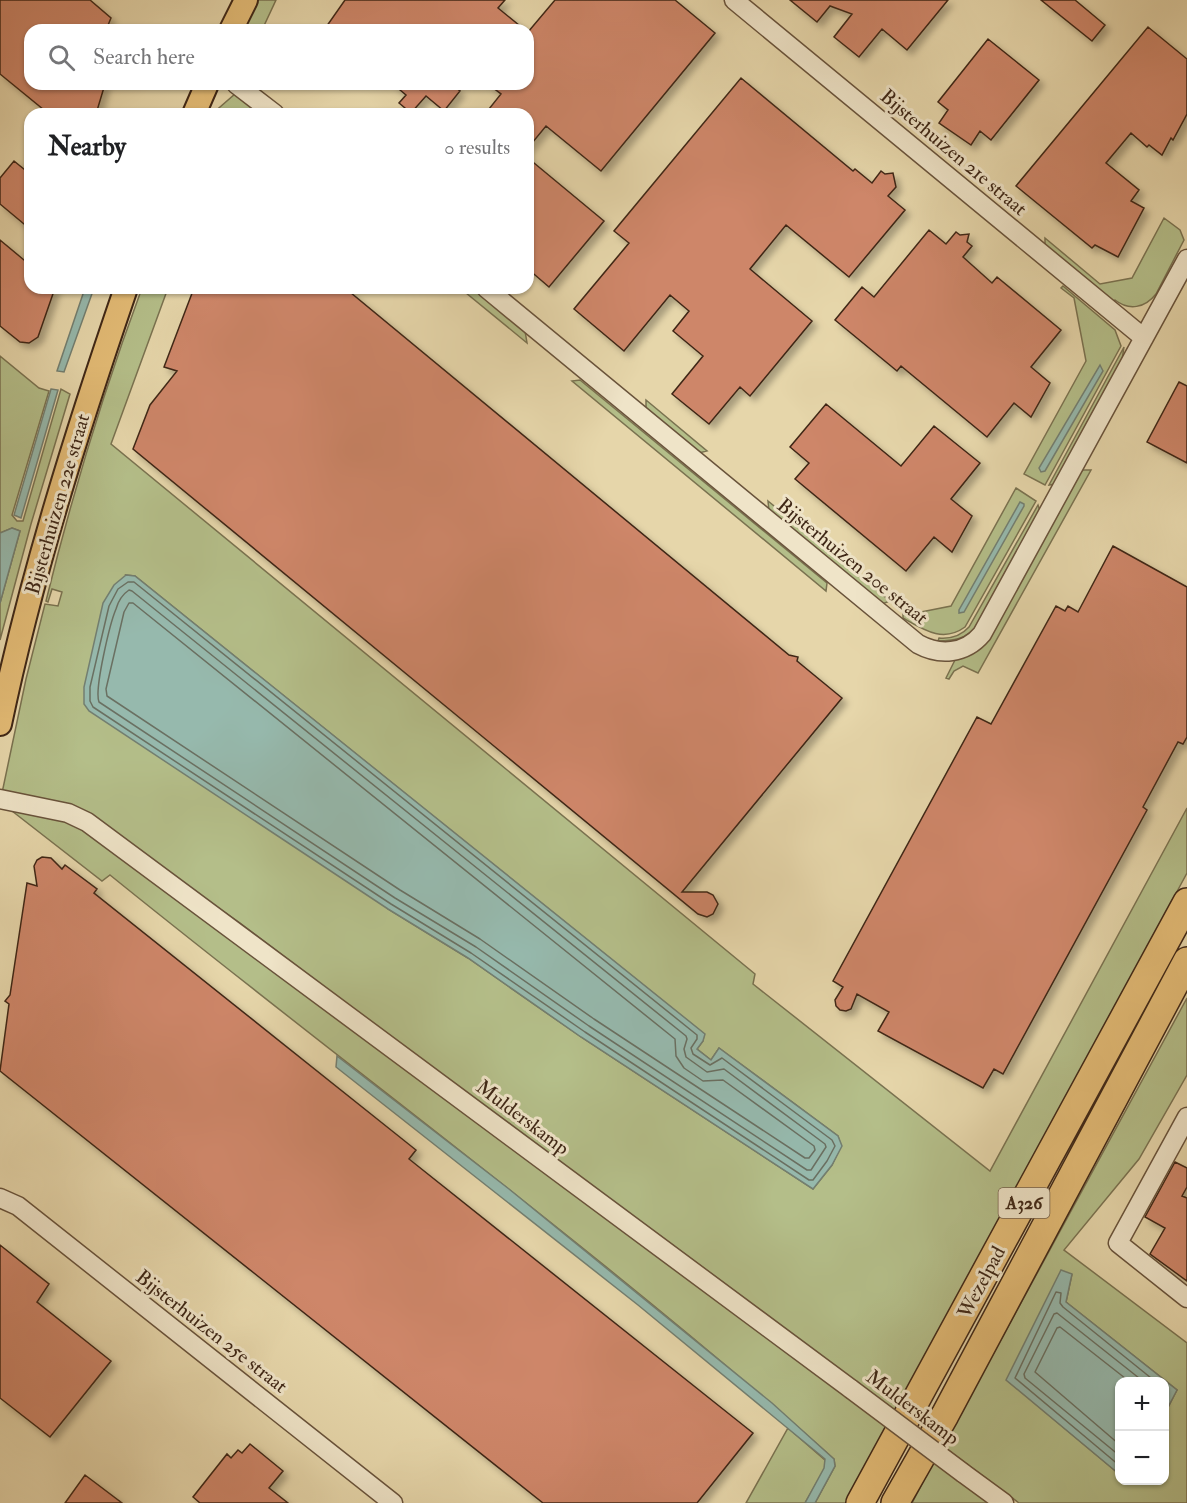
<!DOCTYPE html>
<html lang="en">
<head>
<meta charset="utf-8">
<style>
  :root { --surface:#fff; --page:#f6f6f6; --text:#202124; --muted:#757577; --line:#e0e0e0 }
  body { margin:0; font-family:"IM FELL Double Pica",serif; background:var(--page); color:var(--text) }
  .controls { position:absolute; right:18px; bottom:18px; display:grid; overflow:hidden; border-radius:12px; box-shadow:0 2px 4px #0004 }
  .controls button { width:54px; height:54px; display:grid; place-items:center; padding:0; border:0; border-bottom:2px solid var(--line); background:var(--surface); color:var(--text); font:30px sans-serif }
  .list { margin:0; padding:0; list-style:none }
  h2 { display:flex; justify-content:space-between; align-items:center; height:78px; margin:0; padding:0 24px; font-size:26px }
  h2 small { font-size:20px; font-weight:400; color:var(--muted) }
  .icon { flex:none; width:33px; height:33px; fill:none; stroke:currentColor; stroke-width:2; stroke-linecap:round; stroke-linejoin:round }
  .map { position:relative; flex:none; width:1187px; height:1503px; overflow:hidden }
  .search { position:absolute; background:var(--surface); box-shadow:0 2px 4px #0004; left:24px; top:24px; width:510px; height:66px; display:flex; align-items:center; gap:15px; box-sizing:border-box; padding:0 21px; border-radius:18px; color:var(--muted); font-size:22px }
  .panel { position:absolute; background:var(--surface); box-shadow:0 2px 4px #0004; left:24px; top:108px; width:510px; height:186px; border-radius:18px }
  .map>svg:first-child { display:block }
  .green { fill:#b4be89; stroke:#7a7250; stroke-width:1.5; fill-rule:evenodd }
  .water { fill:#96b9ad; stroke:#737f71; stroke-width:1.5 }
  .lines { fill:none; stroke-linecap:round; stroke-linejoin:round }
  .shore { stroke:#6a7062; stroke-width:1.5 }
  .building { fill:#ce8669; stroke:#3f2716; stroke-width:1.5; filter:url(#shadow) }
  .minor-casing { stroke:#69533b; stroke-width:21 }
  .major-casing { stroke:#3f2716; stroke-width:26 }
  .highway-casing { stroke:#3f2716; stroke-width:30 }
  .minor { stroke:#efe4c8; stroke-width:18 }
  .major { stroke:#e3bb75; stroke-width:22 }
  .highway { stroke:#e3bb75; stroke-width:27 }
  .minor-bridge-casing { stroke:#69533b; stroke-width:21; stroke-linecap:butt }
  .minor-bridge { stroke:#efe4c8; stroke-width:18 }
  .labels { text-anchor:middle; stroke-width:6; stroke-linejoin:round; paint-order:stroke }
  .shield { fill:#efe4c8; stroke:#74604b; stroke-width:1.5 }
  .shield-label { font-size:18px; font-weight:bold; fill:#3f2716 }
  .street-label { font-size:20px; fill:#3f2716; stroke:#efe4c8 }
</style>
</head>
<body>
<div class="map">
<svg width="1187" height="1503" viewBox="0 0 1187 1503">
  <defs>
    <filter id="shadow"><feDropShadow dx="5" dy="5" stdDeviation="3" flood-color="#0004"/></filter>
  </defs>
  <rect width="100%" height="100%" fill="#e6d6aa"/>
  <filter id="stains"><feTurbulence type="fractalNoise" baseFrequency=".00333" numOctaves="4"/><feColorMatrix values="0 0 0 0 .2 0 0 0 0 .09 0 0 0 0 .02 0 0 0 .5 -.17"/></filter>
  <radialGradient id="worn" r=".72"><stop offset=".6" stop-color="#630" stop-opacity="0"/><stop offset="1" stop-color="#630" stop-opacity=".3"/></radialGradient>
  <!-- green -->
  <path class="green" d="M254,0H276L262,30H240Z
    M235,94L262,114H212Z
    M1164,218L1180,230L1184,240L1156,294C1145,308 1129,311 1115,300L1112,303L1045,246V238L1100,284L1132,278Z
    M1063,286L1115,330L1121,346L1045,485L1024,474L1086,361L1074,298L1061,288Z
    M142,288H168L111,444L755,974L753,984L990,1171L1187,808V873L896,1411L658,1234L383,1036L314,979L240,923L89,818L2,793L26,679L45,604L58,606L62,592L52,589L48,602L46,601C72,495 104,390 142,288ZM126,575L135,576L704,1034L703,1041L697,1049L711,1060L719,1048L838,1136L841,1146L832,1165L813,1189L581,1037L468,958L388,909Z
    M460,288H473L525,331L527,343Z
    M1124,347L1122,360L1056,484L1049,485Z
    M0,356L39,388L49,391L12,515L17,521H23L61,389L70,394L31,524L0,640V603L20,531L12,528L0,533Z
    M580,380L827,583L826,591L572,381Z
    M646,400L707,451L699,453L646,409Z
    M1082,470H1091L978,673L963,666L954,671L949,679L946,678L955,660L974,653Z
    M1016,488L1036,501L965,627C943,643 924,630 903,618V612L906,615L951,606Z
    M768,501L890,601L882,604L769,511Z
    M1038,505L1040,511L976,627C966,639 953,641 938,641L939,638C951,639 961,636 969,627Z
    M3,804L67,816L891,1428L847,1503H815L835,1466L834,1459C602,1253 351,1070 110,875L102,881Z
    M1187,998V1075L1139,1159L1064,1250L1187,1343V1503H1019L943,1446ZM1072,1274L1066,1302L1177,1390L1165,1413L1164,1480H1120L1119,1474L1007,1380Z
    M788,1428L826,1461L825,1468L805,1503H746Z
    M935,1459L995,1503H912Z"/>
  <!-- water -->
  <path class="water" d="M85,288H94L64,372L57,371Z
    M1100,365L1103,371L1045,471L1041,472L1039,468Z
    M51,389L58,390L21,518L14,515Z
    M1020,502L1024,504V506L964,612L959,613V610Z
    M12,528L20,531L0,603V533Z
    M126,575L135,576L705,1034L703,1041L697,1049L711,1060L719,1048L838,1136L842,1146L832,1165L813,1189L581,1037L468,958L388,909L89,711L84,704V687L103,603L114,585Z
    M337,1056L509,1189L772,1403L834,1459L835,1466L815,1503H805L824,1468L825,1459L638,1305L336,1067Z
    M1061,1270L1072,1274L1066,1302L1177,1390L1165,1413L1164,1382H1120L1119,1474L1006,1380Z"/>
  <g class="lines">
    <!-- shore -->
    <path class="shore" d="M128,582H134L697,1035V1039L691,1048L693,1054L710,1065L722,1058L832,1140L835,1146L827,1161L813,1180H809L585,1032L471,953L391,904L93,707L90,701V687L109,606L118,589Z
      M129,590L132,591L686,1036L687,1039L684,1049L686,1057L707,1072L724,1069L825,1144L826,1147L811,1170H807L589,1026L476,947L395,898L99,702C94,690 110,623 116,609C118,602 123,594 129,590Z
      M129,603H133L675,1039L676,1056L684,1068L703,1081L723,1080L814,1146L815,1150L809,1158H805L594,1019L480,939L400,890L107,696L106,689L124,612Z
      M1120,1445L1035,1372L1057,1328L1060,1327L1130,1382
      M1120,1456L1025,1378L1024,1374L1054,1314L1057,1313L1144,1382
      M1120,1466L1015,1378L1056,1292L1061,1293L1060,1303L1063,1307L1156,1382"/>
  </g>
  <!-- building -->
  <path class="building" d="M0,0H90L111,18L106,30H30V84H105L96,114H49L0,74Z
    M345,0H505L498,8L525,30H324Z
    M555,0H675L715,33L601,171L546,126L528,148V114H485L501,94L488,84H528V32Z
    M790,0H948L907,50L882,29L859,57L834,37L852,14L830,6L817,22Z
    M1041,0H1075L1105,25L1092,41Z
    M1148,27L1187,59V114L1173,140L1171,138L1162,155L1149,145L1147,147L1131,133L1106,163L1139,190L1131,201L1144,208L1118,257L1095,245L1092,248L1016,186Z
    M988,39L1039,80L991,140L980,131L971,145L939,123L948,110L938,102Z
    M741,78L853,171L855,169L872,183L881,171L885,174L893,173L896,187L888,196L905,210L849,277L786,225L750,269L812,321L750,396L740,387L709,424L672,394L703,356L673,331L689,311L670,295L624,351L574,309L629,243L614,231Z
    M393,84H451L460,91L444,111L426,96L411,113L399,103L406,95Z
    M528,158L604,221L549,287L528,269Z
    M14,161L30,174V229L0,204V178Z
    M929,230L946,244L956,232L960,235L969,234L967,242L972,246L963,257L992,283L997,277L1061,330L1031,367L1050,383L1031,417L1014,403L987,437L901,366L897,371L835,320L862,287L874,297Z
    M0,240L30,265V288H55L38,337L29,343L20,342L0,326Z
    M194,288H345L789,655L798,657L797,661L842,698L682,892H707L713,895L718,904L713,914L707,917L698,914L133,449L150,405L177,371L164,367Z
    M1179,382L1187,386V463L1147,442Z
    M826,404L901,466L934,426L980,463L951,499L972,516L952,552L934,537L906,571L795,479L809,463L790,447Z
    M1113,546L1187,587V737L1183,744L1178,742L1143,807L1147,810L1003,1074L994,1069L983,1088L878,1031L889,1012L857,994L851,1009L846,1011L840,1010L836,1006L835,1000L843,987L833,981L977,717L991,724L1056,606L1065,611L1068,606L1078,612Z
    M42,857L51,858L62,869L65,865L97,889L94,893L416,1150L409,1159L753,1433L697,1503H543L0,1071L9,1004L5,1001L10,995L27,883L37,886L34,866L37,860Z
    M1175,1162L1187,1168V1187L1182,1196L1187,1198V1281L1150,1254L1165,1228L1145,1217Z
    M0,1245L49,1284L37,1302L111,1361L50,1437L0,1398Z
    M250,1444L283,1471L269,1488L288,1503H200L193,1497L227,1454L231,1458L238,1450L242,1453Z
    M85,1475L122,1503H65Z"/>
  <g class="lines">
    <defs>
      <path id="minor" d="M734,0L1144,338
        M236,84L275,114
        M486,288L918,644C940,656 965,654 982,634L1187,259
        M0,799L68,813L87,822L851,1389
        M1187,1117L1118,1243L1187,1298
        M0,1198L18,1206L393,1503
        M963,1473L1004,1503"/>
      <path id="major" d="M231,30L246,0
        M194,114L207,84
        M0,724C31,576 77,431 126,288"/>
      <path id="highway" d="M860,1503L1187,902
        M895,1503L945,1415L1187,961"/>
    </defs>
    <!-- minor casing -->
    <use href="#minor" class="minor-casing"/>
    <!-- major casing -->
    <use href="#major" class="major-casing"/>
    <!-- highway casing -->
    <use href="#highway" class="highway-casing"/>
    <!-- minor -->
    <use href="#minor" class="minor"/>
    <!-- major -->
    <use href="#major" class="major"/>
    <!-- highway -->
    <use href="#highway" class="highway"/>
    <defs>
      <path id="minor-bridge" d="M851,1389L963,1473"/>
    </defs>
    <!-- minor-bridge casing -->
    <use href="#minor-bridge" class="minor-bridge-casing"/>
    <!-- minor-bridge -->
    <use href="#minor-bridge" class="minor-bridge"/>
  </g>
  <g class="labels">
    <!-- shield labels -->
    <rect class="shield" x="998.5" y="1188" width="51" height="30" rx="4.5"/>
    <g class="shield-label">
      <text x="1024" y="1209">A326</text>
    </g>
    <!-- street labels -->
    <g class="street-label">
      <text transform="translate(954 152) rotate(40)" y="7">Bijsterhuizen 21e straat</text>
      <text transform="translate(57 504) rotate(-74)" y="7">Bijsterhuizen 22e straat</text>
      <text transform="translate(853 561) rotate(39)" y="7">Bijsterhuizen 20e straat</text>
      <text transform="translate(523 1117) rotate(37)" y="7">Mulderskamp</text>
      <text transform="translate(981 1282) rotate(-62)" y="7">Wezelpad</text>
      <text transform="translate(212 1331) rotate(38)" y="7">Bijsterhuizen 25e straat</text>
      <text transform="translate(913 1407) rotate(37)" y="7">Mulderskamp</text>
    </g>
  </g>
  <rect width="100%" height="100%" filter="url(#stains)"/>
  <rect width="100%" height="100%" fill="url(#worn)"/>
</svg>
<div class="controls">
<button>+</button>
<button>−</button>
</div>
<div class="search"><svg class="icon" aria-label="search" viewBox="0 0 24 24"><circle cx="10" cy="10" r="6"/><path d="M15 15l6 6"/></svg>Search here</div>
<section class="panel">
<h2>Nearby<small>0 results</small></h2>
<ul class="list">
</ul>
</section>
</div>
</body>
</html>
